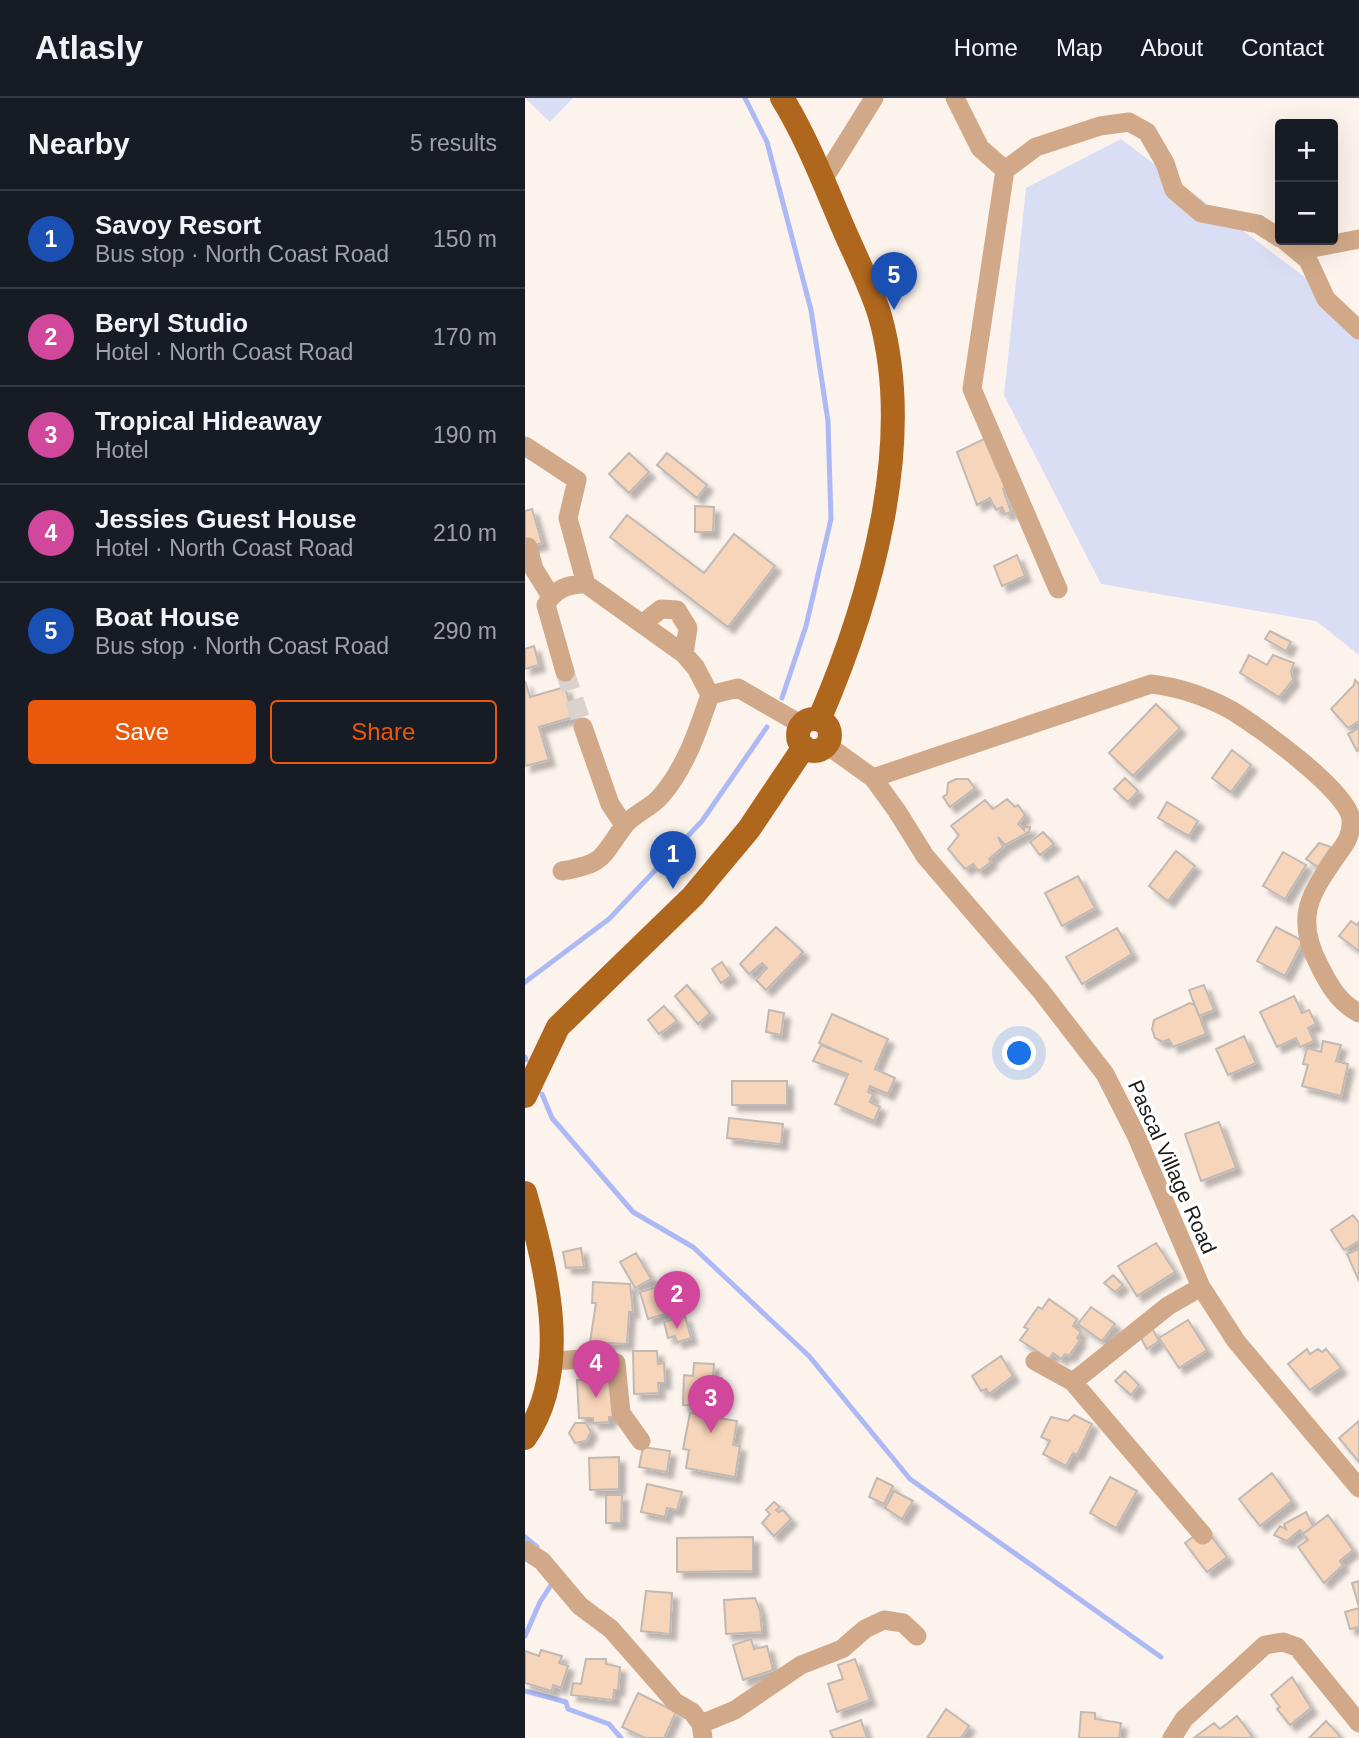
<!DOCTYPE html>
<html lang="en">
<head>
<meta charset="utf-8">
<style>
  :root { --surface:#171b24; --page:#242831; --text:#f1f3f6; --muted:#9ea1a6; --line:#363941; --accent:#ea580c }
  body { margin:0; font-family:Helvetica,sans-serif; background:var(--page); color:var(--text) }
  .controls { position:absolute; right:21px; top:21px; display:grid; overflow:hidden; border-radius:7px; box-shadow:0 7px 28px #0002 }
  .controls button { width:63px; height:63px; display:grid; place-items:center; padding:0; border:0; border-bottom:2px solid var(--line); background:var(--surface); color:var(--text); font:35px sans-serif }
  .you { position:absolute; left:495px; top:956px; width:24px; height:24px; margin:-18px; border:5px solid #fff; border-radius:50%; background:#1a73e8; box-shadow:0 0 0 10px #1a73e833 }
  .badge { display:grid; place-items:center; width:46px; height:46px; border-radius:50%; background:var(--accent); color:#fff; font-size:23px; font-weight:700 }
  .pin { position:absolute; translate:-50% -58px; filter:drop-shadow(0 2px 4px #0008) }
  .pin::after { content:''; position:absolute; top:37px; width:24px; height:21px; background:inherit; clip-path:polygon(0 0,100% 0,50% 100%) }
  .list { margin:0; padding:0; list-style:none }
  h2 { display:flex; justify-content:space-between; align-items:center; height:91px; margin:0; padding:0 28px; font-size:30px }
  h2 small { font-size:23px; font-weight:400; color:var(--muted) }
  .list li { display:grid; grid-template-columns:46px 1fr auto; gap:21px; align-items:center; box-sizing:border-box; height:98px; padding:0 28px; border-top:2px solid var(--line) }
  .list b { display:block; font-size:26px; white-space:nowrap }
  .list p { margin:0; font-size:23px; white-space:nowrap; color:var(--muted) }
  .list em { font-size:23px; font-style:normal; color:var(--muted) }
  .actions { display:flex; gap:14px; padding:21px 28px }
  .actions a { flex:1; padding:16px 0; border:2px solid var(--accent); border-radius:7px; text-align:center; font-size:24px; color:var(--accent) }
  .actions .main { background:var(--accent); color:#fff }
  .map { position:relative; flex:none; width:834px; height:1640px; overflow:hidden }
  header { display:flex; align-items:center; gap:42px; box-sizing:border-box; height:98px; padding:0 35px; background:var(--surface); border-bottom:2px solid var(--line) }
  header strong { font-size:33px }
  nav { display:flex; gap:38px; margin-inline-start:auto; font-size:24px }
  main { display:flex }
  aside { flex:1; background:var(--surface) }
  .map>svg:first-child { display:block }
  .green { fill:#d9def5 }
  .lines { fill:none; stroke-linecap:round; stroke-linejoin:round }
  .stream { stroke:#adb9f5; stroke-width:5 }
  .building { fill:#f7d5bb; stroke:#c1b9b3; stroke-width:2; filter:url(#shadow) }
  .minor-tunnel { stroke:#dad2cd; stroke-width:19; stroke-dasharray:19 10; stroke-linecap:butt }
  .minor { stroke:#d2a988; stroke-width:19 }
  .major { stroke:#af661d; stroke-width:24 }
  .labels { text-anchor:middle; stroke-width:7; stroke-linejoin:round; paint-order:stroke }
  .street-label { font-size:21px; fill:#1b1917; stroke:#fff }
</style>
</head>
<body>
<header>
<strong>Atlasly</strong>
<nav><a>Home</a><a>Map</a><a>About</a><a>Contact</a></nav>
</header>
<main>
<aside>
<h2>Nearby<small>5 results</small></h2>
<ul class="list">
<li><span class="badge" style="background:#1a4fb4">1</span><div><b>Savoy Resort</b><p>Bus stop · North Coast Road</p></div><em>150 m</em></li>
<li><span class="badge" style="background:#d1479c">2</span><div><b>Beryl Studio</b><p>Hotel · North Coast Road</p></div><em>170 m</em></li>
<li><span class="badge" style="background:#d1479c">3</span><div><b>Tropical Hideaway</b><p>Hotel</p></div><em>190 m</em></li>
<li><span class="badge" style="background:#d1479c">4</span><div><b>Jessies Guest House</b><p>Hotel · North Coast Road</p></div><em>210 m</em></li>
<li><span class="badge" style="background:#1a4fb4">5</span><div><b>Boat House</b><p>Bus stop · North Coast Road</p></div><em>290 m</em></li>
</ul>
<div class="actions"><a class="main">Save</a><a>Share</a></div>
</aside>
<div class="map">
<svg width="834" height="1640" viewBox="0 0 834 1640">
  <defs>
    <filter id="shadow"><feDropShadow dx="6" dy="6" stdDeviation="2" flood-color="#0004"/></filter>
  </defs>
  <rect width="100%" height="100%" fill="#fcf3ed"/>
  <!-- green -->
  <path class="green" d="M0,0H48L25,24Z
    M596,41L834,220V557L791,523L576,486L479,297L501,90Z"/>
  <g class="lines">
    <!-- stream -->
    <path class="stream" d="M220,0L242,44L286,212L303,323L306,421L281,528L257,600
      M0,884L84,821L177,723L242,629
      M0,959L1,962
      M17,996L27,1020L108,1114L168,1149L284,1258L385,1381L636,1559
      M0,1439L12,1449
      M0,1538L15,1504L28,1484
      M0,1593L41,1604L43,1611L84,1626L96,1640"/>
  </g>
  <!-- building -->
  <path class="building" d="M461,340L482,387L478,391L486,414L480,416L477,409L471,412L465,400L452,407L432,354Z
    M104,355L124,374L104,395L84,376Z
    M142,355L182,387L172,400L132,367Z
    M170,408L189,409L188,434H170Z
    M7,411L17,445L0,450V413Z
    M102,417L179,475L209,436L250,468L203,529L85,439Z
    M492,457L500,478L477,488L469,468Z
    M745,533L766,544L761,553L740,541Z
    M9,548L14,567L0,571V551Z
    M724,557L742,567L748,557L769,565L766,573L768,582L754,599L715,575Z
    M830,582L834,586V623L823,630L806,611L829,587Z
    M0,583L5,599L40,589L48,619L14,629L24,662L0,668Z
    M631,606L655,630L608,678L584,655Z
    M834,630V652L832,653L823,636Z
    M707,652L726,667L706,694L687,680Z
    M600,680L613,693L603,704L589,691Z
    M431,681H443L450,690L425,709L418,699L422,696L423,685Z
    M482,701L490,709L493,707L500,717L493,726L499,732V729H505L504,734L480,747L473,739L478,749L464,761L466,764L454,773L448,766L440,771L423,751L434,737L426,728L460,702L468,711Z
    M642,704L673,723L664,738L633,720Z
    M518,734L529,746L515,757L505,744Z
    M794,745L806,749L793,769L781,761Z
    M651,753L670,768L643,803L624,788Z
    M758,754L781,767L760,801L738,788Z
    M553,778L570,810L537,828L520,795Z
    M826,823L832,827L834,824V853L814,838Z
    M251,829L278,854L241,892L231,882L242,870L237,865L224,876L215,866Z
    M751,829L778,843L760,878L732,863Z
    M592,830L607,856L557,886L541,859Z
    M197,864L206,878L196,885L187,871Z
    M162,887L185,915L173,926L150,898Z
    M679,887L689,912L674,918L664,892Z
    M769,898L777,915L784,912L791,926L783,930L789,943L775,949L771,940L752,949L735,914Z
    M665,905L670,907L681,936L648,949L644,941L638,944L630,940L627,931L629,922Z
    M139,908L152,923L134,936L123,922Z
    M244,912L259,915L256,937L241,934Z
    M307,916L363,941L350,971L370,980L363,996L345,988L343,994L348,996L345,1004L355,1009L349,1023L310,1006L323,976L288,963L296,947L337,964L294,945Z
    M719,938L731,965L703,977L691,951Z
    M798,943L816,947L811,963L823,966L816,998L777,988L783,967L778,966L782,950L796,954Z
    M207,983H262V1007H207Z
    M204,1020L258,1026L256,1046L202,1040Z
    M694,1024L711,1070L676,1083L660,1036Z
    M828,1117L834,1125V1143L819,1152L806,1132Z
    M631,1145L650,1174L612,1198L593,1168Z
    M56,1150L59,1169L41,1170L38,1154Z
    M834,1151V1183L822,1156Z
    M111,1155L126,1181L110,1190L95,1164Z
    M588,1177L598,1187L590,1194L579,1185Z
    M68,1184L105,1186L108,1214H104L102,1246L65,1244L71,1205H67Z
    M132,1189L140,1216L123,1221L115,1194Z
    M524,1201L552,1221L548,1228L556,1234L552,1240L555,1242L544,1258L540,1256L536,1261L528,1255L524,1261L495,1242L503,1231L499,1229L513,1209L517,1211Z
    M566,1209L590,1226L577,1243L553,1226Z
    M160,1218L166,1240L152,1244L150,1238L143,1240L139,1224Z
    M663,1222L682,1252L654,1270L634,1240Z
    M627,1230L634,1243L622,1251L615,1238Z
    M782,1251L785,1256L793,1251L797,1254L801,1251L816,1270L785,1292L763,1266Z
    M108,1253H132L133,1266L139,1265L140,1285H133L134,1295L109,1296Z
    M476,1258L488,1278L464,1296L461,1291L456,1293L447,1278Z
    M169,1265L189,1266L188,1279L197,1280L195,1309L158,1307L159,1277L168,1278Z
    M86,1267L87,1274L63,1276V1268Z
    M600,1273L614,1287L606,1297L590,1283Z
    M89,1280L91,1319H84V1324L68,1325V1320H54L52,1282Z
    M165,1315L212,1323L208,1347L215,1348L210,1379L161,1370L164,1352L158,1351Z
    M549,1317L567,1326L552,1357L548,1355L541,1368L518,1356L525,1343L516,1339L526,1319L543,1323Z
    M834,1323V1364L814,1340Z
    M50,1325H61L66,1334L61,1343L50,1345L44,1335Z
    M118,1349L145,1353L142,1374L114,1369Z
    M94,1359V1391L65,1392L64,1360Z
    M747,1375L767,1403L735,1428L714,1401Z
    M585,1379L612,1393L591,1430L565,1415Z
    M352,1380L368,1388L359,1406L344,1399Z
    M122,1386L157,1394L152,1412L142,1410L140,1419L116,1414Z
    M369,1393L388,1403L377,1421L360,1410Z
    M81,1397H97L96,1425H81Z
    M249,1404L255,1409L251,1412L254,1414L258,1412L266,1421L249,1438L237,1425L245,1416L241,1412Z
    M781,1414L788,1428L778,1436L775,1432L762,1443L749,1437L755,1428L761,1431L759,1426Z
    M803,1417L828,1452L815,1463L818,1467L799,1485L773,1449L783,1442L778,1436Z
    M680,1430L702,1459L682,1474L660,1445Z
    M228,1439V1473L152,1474V1440Z
    M834,1483V1509L827,1485Z
    M121,1493L147,1495L145,1536L116,1533Z
    M230,1500L235,1513L237,1534L201,1536L199,1502Z
    M834,1510V1529L825,1531L820,1514Z
    M226,1541L229,1551L242,1548L248,1572L218,1582L208,1547Z
    M16,1552L37,1558L34,1565L43,1568L36,1590L28,1587L27,1593L0,1585V1553L14,1558Z
    M61,1561H81V1566L95,1569L93,1592H89L88,1602L46,1597L48,1585L56,1586Z
    M330,1561L345,1602L312,1614L303,1586L318,1581L313,1567Z
    M767,1579L786,1610L765,1627L752,1611L755,1609L746,1597Z
    M113,1595L151,1614L139,1640H120L97,1629Z
    M421,1611L444,1628L436,1640H402Z
    M556,1614L570,1615V1621L596,1625L594,1640H554Z
    M712,1618L727,1638L724,1640L670,1639L689,1625L695,1631Z
    M336,1622L342,1640H308L305,1633Z
    M801,1623L815,1638L813,1640H784Z"/>
  <g class="lines">
    <!-- minor-tunnel -->
    <path class="minor-tunnel" d="M40,574L58,629"/>
    <!-- minor -->
    <path class="minor" d="M430,0L455,50L480,72L447,291L533,491
      M480,72L511,49L575,28L604,24L622,34L640,65L649,92L676,115L733,126L755,140
      M298,82L349,0
      M759,142L783,162L801,201L834,232
      M772,153L834,141
      M0,348L52,382L43,420L61,486
      M3,449L9,471L25,497
      M117,526L136,511L152,512L163,530L159,556
      M185,597L213,590L277,627
      M58,629L85,706L99,727
      M302,647L348,680L372,713L400,758L516,893L580,976L611,1037L676,1189L711,1243L834,1390
      M348,680L626,586C653,589 682,599 706,612C731,627 825,694 826,722C827,736 821,745 813,756C785,796 769,819 794,867C804,887 814,905 834,915
      M37,773C80,766 76,759 99,728C108,716 126,710 136,698C161,669 173,632 185,597L171,570L159,556L61,486C44,485 28,492 21,507L40,574
      M23,1263L82,1260L91,1265L96,1315L116,1343
      M510,1263L548,1284L678,1437
      M548,1284L643,1208L676,1189
      M0,1452L17,1463L55,1508L86,1531L150,1604L167,1614L176,1626L178,1640
      M176,1626L210,1612L276,1567L317,1551L340,1531L359,1522L378,1525L392,1538
      M647,1640L659,1621L740,1547L758,1544L772,1549L834,1625"/>
    <!-- major -->
    <path class="major" d="M257,0C280,37 297,80 314,120C327,152 345,185 355,218C391,346 345,504 294,622
      M273 637a16 16 0 1 1 32 0a16 16 0 1 1-32 0Z
      M0,998L33,929L168,798L224,731L279,649
      M0,1095C21,1170 48,1271 0,1340"/>
  </g>
  <g class="labels">
    <!-- street labels -->
    <g class="street-label">
      <text transform="translate(647 1069) rotate(66)" y="7">Pascal Village Road</text>
    </g>
  </g>
</svg>
<div class="controls">
<button>+</button>
<button>−</button>
</div>
<div class="you"></div>
<div class="pin badge" style="left:148px;top:791px;background:#1a4fb4">1</div>
<div class="pin badge" style="left:152px;top:1231px;background:#d1479c">2</div>
<div class="pin badge" style="left:186px;top:1335px;background:#d1479c">3</div>
<div class="pin badge" style="left:71px;top:1300px;background:#d1479c">4</div>
<div class="pin badge" style="left:369px;top:212px;background:#1a4fb4">5</div>
</div>
</main>
</body>
</html>
